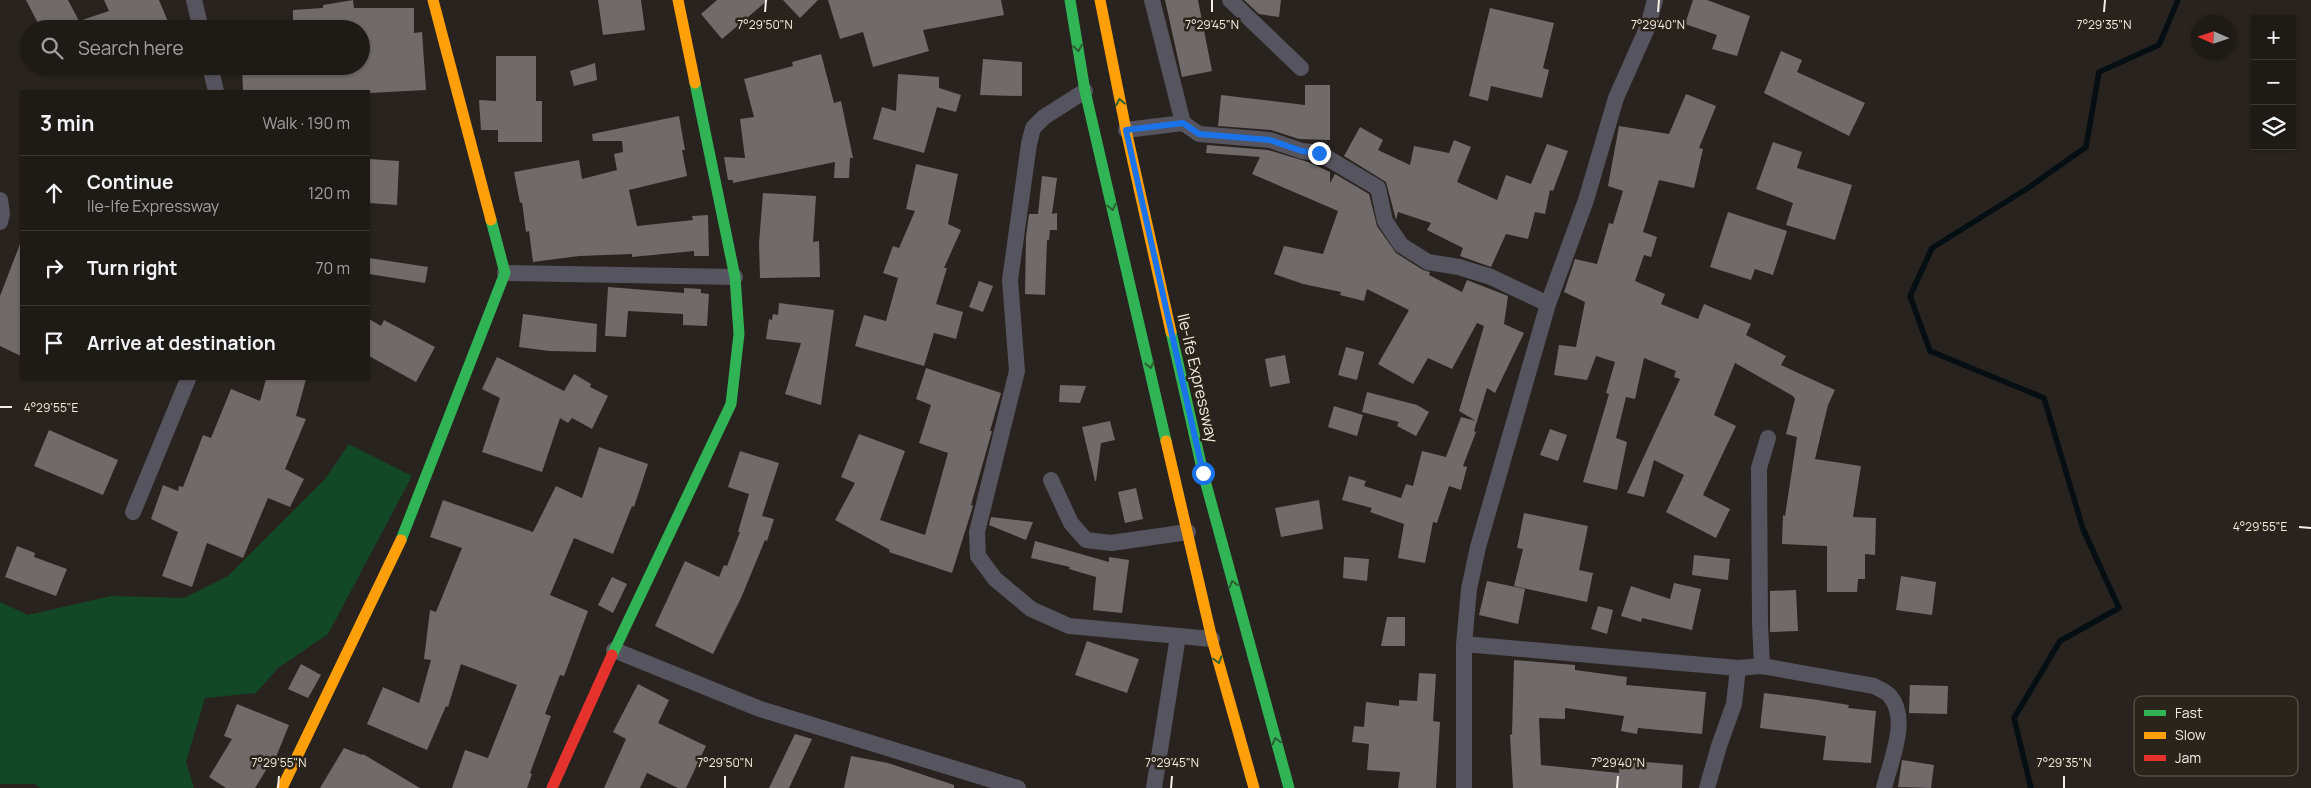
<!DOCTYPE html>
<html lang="en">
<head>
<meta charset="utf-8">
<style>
  :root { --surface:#1e1a16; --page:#26231f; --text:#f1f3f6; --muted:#a1a1a1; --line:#3c3835 }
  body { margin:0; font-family:Manrope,sans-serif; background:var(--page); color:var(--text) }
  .controls { position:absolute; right:15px; top:15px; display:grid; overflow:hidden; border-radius:0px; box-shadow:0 1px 4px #0004 }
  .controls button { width:45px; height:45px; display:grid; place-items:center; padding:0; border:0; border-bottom:1px solid var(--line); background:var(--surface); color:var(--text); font:25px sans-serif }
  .compass { position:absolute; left:2191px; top:15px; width:45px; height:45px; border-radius:50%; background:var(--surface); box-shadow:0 1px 4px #0004; rotate:273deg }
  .stop { position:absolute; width:15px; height:15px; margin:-11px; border:4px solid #1a73e8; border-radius:50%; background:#fff }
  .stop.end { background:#1a73e8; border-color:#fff; box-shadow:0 1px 5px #0008 }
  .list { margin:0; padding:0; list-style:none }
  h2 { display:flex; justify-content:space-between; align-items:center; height:65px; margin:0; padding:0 20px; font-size:21px }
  h2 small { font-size:16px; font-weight:400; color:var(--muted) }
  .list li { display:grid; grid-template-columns:32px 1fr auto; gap:15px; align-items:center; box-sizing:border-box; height:75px; padding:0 20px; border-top:1px solid var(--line) }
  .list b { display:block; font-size:19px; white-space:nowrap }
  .list p { margin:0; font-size:16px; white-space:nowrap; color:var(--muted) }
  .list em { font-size:16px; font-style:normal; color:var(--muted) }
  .icon { flex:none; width:28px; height:28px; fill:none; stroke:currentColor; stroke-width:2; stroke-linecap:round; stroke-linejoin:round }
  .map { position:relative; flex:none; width:2311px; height:788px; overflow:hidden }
  .search { position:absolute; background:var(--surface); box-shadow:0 1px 4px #0004; left:20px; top:20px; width:350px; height:55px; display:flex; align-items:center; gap:12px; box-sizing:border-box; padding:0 18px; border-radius:28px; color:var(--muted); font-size:19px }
  .panel { position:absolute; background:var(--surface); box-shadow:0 1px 4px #0004; left:20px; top:90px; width:350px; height:290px; border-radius:0px }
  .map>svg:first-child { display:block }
  .green { fill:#124826 }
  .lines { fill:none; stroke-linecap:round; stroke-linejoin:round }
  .stream { stroke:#050f13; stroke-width:5.5 }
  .building { fill:#706b6a }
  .street { stroke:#56545e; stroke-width:16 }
  .fast { stroke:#30b455; stroke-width:11 }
  .slow { stroke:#ff9f0a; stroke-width:11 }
  .jam { stroke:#e5322d; stroke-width:11 }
  .oneway { stroke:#2d5e32 }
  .route { stroke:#1a73e8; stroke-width:6 }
  .ticks { fill:none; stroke:#f2ede7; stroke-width:2 }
  .labels { text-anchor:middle; stroke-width:5; stroke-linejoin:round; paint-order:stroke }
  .street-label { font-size:16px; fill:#f2ede7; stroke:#2b241b }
  .key { fill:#2b241b; stroke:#676058; stroke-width:1 }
  .key-label { font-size:14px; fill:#f2ede7 }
  .ticks-label { font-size:12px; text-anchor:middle; fill:#f2ede7; stroke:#2b241b; stroke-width:5; stroke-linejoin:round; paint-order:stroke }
</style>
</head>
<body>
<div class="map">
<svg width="2311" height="788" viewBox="0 0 2311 788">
  <rect width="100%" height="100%" fill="#28231e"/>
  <!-- green -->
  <path class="green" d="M349,444L412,476L328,634L278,668L256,693L205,698L186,762L194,788H40L35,784H0V602L28,615L111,596L184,598L228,576L325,479Z"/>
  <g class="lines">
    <!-- stream -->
    <path class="stream" d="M2031,788L2014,718L2060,641L2119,608L2083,529L2044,398L1930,351L1910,296L1932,248L2028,188L2086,147L2099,72L2159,45L2178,0"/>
  </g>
  <!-- building -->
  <path class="building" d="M26,0H68L79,21L109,11L104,0H159L171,29H41Z
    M353,0L354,8H414V33L422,32L426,90L369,93V91H243L242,66H361V61L363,60V29H293V10L323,8V5Z
    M598,0H641L645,30L603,35Z
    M717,0H768L722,39L701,14Z
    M783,0H818L800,18Z
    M828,0H1001L1004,15L923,30L929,51L873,67L863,32L840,39Z
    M1165,0H1198L1212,71L1182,77Z
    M1244,0H1281L1279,17L1259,14Z
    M1693,0H1707L1750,16L1737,56L1712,49L1717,35L1685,24Z
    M1490,8L1554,23L1543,68L1549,70L1542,98L1491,86L1488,101L1469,96Z
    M1781,51L1802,60L1797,72L1865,103L1849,136L1764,93Z
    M821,54L834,103L841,101L853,158H850L849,178H834L835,162L733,183V180H728L724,157L745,158L740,119L754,117L744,79L793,66L792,62Z
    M496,56H536V101H542V142H498V130H481L479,100L496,101Z
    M983,59L1022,62V96L980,95Z
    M595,63L597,80L574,86L570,71Z
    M898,74L939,77V88L961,95L956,112L937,107L924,153L873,139L882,107L896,111Z
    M1305,85H1330V140L1299,139L1271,130L1218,126L1221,95L1305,105Z
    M1686,94L1716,106L1699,148L1703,149L1694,188L1659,180L1643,232L1657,237L1651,257L1644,255L1635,281L1665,294L1661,304L1698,319L1704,304L1751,324L1746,335L1786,356L1781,365L1835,390L1828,405L1815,459L1861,466L1853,517L1876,518L1875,555L1865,554V579H1858L1857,592H1827V546L1782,544L1783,515L1785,516L1797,437L1786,434L1795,399L1793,396L1735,363L1714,415L1736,426L1703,495L1730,509L1716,538L1666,512L1684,475L1654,460L1644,497L1627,493L1680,379L1674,377L1676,371L1644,358L1635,399L1626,397L1616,438L1627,442L1617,490L1583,482L1609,394L1606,393L1615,362L1596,356L1587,380L1554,375L1559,345L1576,347L1585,302L1564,292L1575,259L1597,264L1609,223L1613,224L1623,191L1608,186L1619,126L1669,134Z
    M679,116L685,150H682L687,176L629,190L637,226L693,220L692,216L708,215L709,256H694V251L632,257V254L579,256L533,262L529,231L526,232L522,202L520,203L514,172L579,160L582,179L617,170L614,154L623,152L622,141H593L592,134Z
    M1360,127L1383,140L1378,150L1410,165L1414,146L1449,153L1454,140L1471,147L1457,182L1497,200L1506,175L1531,184L1547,144L1568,151L1553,191L1550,190L1545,214L1535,212L1528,239L1506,234L1491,267L1460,256L1463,248L1427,230L1431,223L1398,212L1396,220L1386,182L1344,156Z
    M1773,142L1802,152L1797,168L1852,185L1835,240L1786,225L1793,203L1756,189Z
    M1207,145L1268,150L1308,162L1330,172V183L1335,174L1369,194L1377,226L1396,253L1423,270L1430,272L1429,275L1462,292L1467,280L1508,296L1504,324L1524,333L1495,393L1487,388L1474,431L1476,432L1463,466L1467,467L1461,490L1449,486L1437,523L1433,522L1425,563L1398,558L1404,524L1370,512L1372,508L1342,500L1349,476L1366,481L1364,486L1401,498L1406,484L1413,486L1422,451L1446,457L1461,417L1476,421L1459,411L1484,326L1477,323L1452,369L1428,358L1413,384L1378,364L1409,310L1367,289L1364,301L1340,295L1341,292L1303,284L1274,274L1284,246L1323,254L1338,211L1252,174L1260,157L1206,153Z
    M369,159L399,161L397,205L369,203Z
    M916,164L958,174L948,224L961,230L944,268H947L936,304L963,312L956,339L934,333L924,366L855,346L864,315L886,321L898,278L883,273L893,246L899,248L915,211L906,209Z
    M1042,176L1057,178L1052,214L1057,213V230H1050L1049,240H1047L1045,295L1025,294L1026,237L1029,214H1038Z
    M763,193L816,196L813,242L819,241L820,277L760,278L759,243Z
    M1728,212L1787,231L1773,275L1755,269L1751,280L1710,267Z
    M20,244H21V356L0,346V296Z
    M369,258L428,267L425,283L369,274Z
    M979,281L993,286L983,312L969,307Z
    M608,287L684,293V288L701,289V293L709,294L707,326L683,325V314L628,311L626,337L605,336Z
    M779,303L834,310L821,405L785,394L801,343L766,339L769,319L772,320L773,314L778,315Z
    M523,314L597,324L596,352L549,351L519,347Z
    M369,319L381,326L384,320L435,347L416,382L369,356Z
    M1346,347L1364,352L1357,380L1338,375Z
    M1285,355L1290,383L1270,387L1265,359Z
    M497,357L564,391L574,374L591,384L590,387L608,396L592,429L572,418L568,423L560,418L542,472L482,452L500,398L482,389Z
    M926,368L1001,393L990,431H992L971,505L973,506L952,573L889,552L890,550L835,520L855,483L841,477L859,434L905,451L880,520L925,535L948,453L919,443L931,405L916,399Z
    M266,379H306L296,416L306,419L285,469L304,479L290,507L268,498L243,558L207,543L192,587L162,576L178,532L151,519L163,485L178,491L179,486L183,487L203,435L211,438L231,389L260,401Z
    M1060,385L1086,386L1080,403L1059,402Z
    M1367,392L1417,405L1429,412L1416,436L1397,426L1399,422L1362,412Z
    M1334,406L1363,415L1357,436L1328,427Z
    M1110,421L1115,440L1101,443L1096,481H1095L1082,427Z
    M1550,429L1567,435L1558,461L1540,455Z
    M49,430L118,460L103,495L34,466Z
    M599,447L648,464L634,507L632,506L613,554L574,538L550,595L588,611L564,676L560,675L545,714L551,716L530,773L532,774L527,788H452L465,750L488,758L517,685L461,664L448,707L446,706L427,750L367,724L383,687L419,703L431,660L424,659L430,610L436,612L462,548L430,537L443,500L533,532L556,486L582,498Z
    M740,451L779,463L762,516L774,519L767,541L765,540L741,598L713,654L655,626L685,561L719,577L724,565L727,566L740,532H738L749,494L728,487Z
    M1136,488L1143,519L1125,523L1118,492Z
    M1319,500L1323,529L1281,537L1275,508Z
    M1524,513L1588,526L1579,570L1593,573L1587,602L1514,586L1523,549L1517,548Z
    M991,517L1033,522L1026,540L989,525Z
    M1035,541L1109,562V557L1129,560L1122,613L1093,610L1096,577L1069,569L1070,567L1031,558Z
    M17,546L35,553L34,557L67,569L56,596L5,577Z
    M1694,555L1730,559L1728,580L1692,575Z
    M1344,557L1369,559L1367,581L1343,578Z
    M1901,576L1936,582L1932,615L1896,610Z
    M612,577L627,584L613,613L598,605Z
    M1487,581L1525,589L1518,624L1479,615Z
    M1674,583L1701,589L1692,630L1642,618L1641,622L1621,616L1631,586L1670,599Z
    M1796,590L1798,631L1770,632V591Z
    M1598,606L1613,610L1607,634L1591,629Z
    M1387,617H1405V646H1381Z
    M1087,641L1139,659L1127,693L1075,675Z
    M1514,660L1575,665V670L1627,677L1626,685L1706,692L1702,734L1638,728L1637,734L1621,731L1624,716L1565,708V719L1539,718L1541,765L1619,773L1620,760L1683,765L1682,788H1513L1510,735L1512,734Z
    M301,664L321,675L308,698L288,689Z
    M1419,673L1436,674L1433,721L1440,722L1436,788H1398L1400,772L1367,770L1369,744L1352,742L1354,726L1364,727L1366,702L1399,706V700L1417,701Z
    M638,684L669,700L658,723L706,746L686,788H678L647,773L640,788H604L626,739L613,732Z
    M1910,685L1948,686L1947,714L1909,713Z
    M1764,693L1818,700L1849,705L1848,708L1876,711L1871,763L1823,760L1826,736L1760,728Z
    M237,704L289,725L276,757H274L255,788H226L209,777L232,739L224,736Z
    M795,734L812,739L789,788H769Z
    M344,748L362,755L363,754L420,788H320Z
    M851,756L888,763L954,785V788H844Z
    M1902,760L1934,765L1931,788L1898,787Z"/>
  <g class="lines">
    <!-- street -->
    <path class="street" d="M194,0L201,29
      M1152,0L1183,123L1199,134L1270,140L1302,151L1319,153L1378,188L1385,221L1401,245L1428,262L1459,267L1491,277L1548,304
      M1230,0L1301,68
      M210,66L216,91
      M1085,91L1044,117L1033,128L1029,144L1010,280L1017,371L977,532L978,556L995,579L1031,609L1069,626L1212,639
      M1126,130L1183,123
      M0,200L2,214L0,222
      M505,273L735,277
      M1051,480L1071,523L1086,540L1111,543L1188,532
      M133,512L188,379
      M1464,644L1738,668L1762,666L1874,686C1879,689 1886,691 1890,696C1910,720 1890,762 1884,788
      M614,650L760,709L1018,788
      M1762,666L1760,623L1759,468L1768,438
      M1154,788L1178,636
      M1464,788V644L1469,589L1478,547L1548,304L1586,200L1616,98L1648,26L1655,0
      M1707,788L1719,746L1734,704L1738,668"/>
    <!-- fast -->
    <path class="fast" d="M1070,0L1085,91L1166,441
      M1171,332L1203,473L1289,788
      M401,540L505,273L491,220
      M612,655L731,404L739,334L735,277L695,83"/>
    <!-- slow -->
    <path class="slow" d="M433,0L491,220
      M678,0L695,83
      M1100,0L1126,130L1171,332
      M1166,441L1212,639L1254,788
      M282,788L401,540"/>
    <!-- jam -->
    <path class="jam" d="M552,788L612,655"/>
  </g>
  <!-- one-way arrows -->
  <defs><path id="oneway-chevron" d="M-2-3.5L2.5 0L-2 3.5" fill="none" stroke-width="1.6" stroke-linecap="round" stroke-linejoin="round" transform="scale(1.25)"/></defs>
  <g class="oneway">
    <use href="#oneway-chevron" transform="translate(1078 48) rotate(81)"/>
    <use href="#oneway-chevron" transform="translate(1120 102) rotate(-101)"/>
    <use href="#oneway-chevron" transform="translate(1112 207) rotate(77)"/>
    <use href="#oneway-chevron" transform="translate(1150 365) rotate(77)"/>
    <use href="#oneway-chevron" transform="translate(1233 584) rotate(-105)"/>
    <use href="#oneway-chevron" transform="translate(1218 660) rotate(74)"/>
    <use href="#oneway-chevron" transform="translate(1276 741) rotate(-105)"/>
  </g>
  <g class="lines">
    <!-- route -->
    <path class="route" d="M1203,473L1126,130L1183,123L1199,134L1270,140L1302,151L1319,153"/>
  </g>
  <!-- ticks -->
  <path class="ticks" d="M765,12L766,0M1212,12V0M1658,12L1659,0M2104,12L2105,0M0,407H12M2299,527L2311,528M278,788L279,776M725,788V776M1171,788L1172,776M1617,788L1618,776M2064,788V776"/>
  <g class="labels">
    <!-- street labels -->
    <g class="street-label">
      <text transform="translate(1198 378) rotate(77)" y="6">Ile-Ife Expressway</text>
    </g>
  </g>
  <!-- legend -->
  <rect x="2134" y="696" width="164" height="80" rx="8" class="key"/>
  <rect x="2144" y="710" width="22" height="6" fill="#30b455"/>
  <rect x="2144" y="732" width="22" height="7" fill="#ff9f0a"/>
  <rect x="2144" y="755" width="22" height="6" fill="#e5322d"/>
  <g class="key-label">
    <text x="2175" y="718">Fast</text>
    <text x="2175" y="740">Slow</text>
    <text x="2175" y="763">Jam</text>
  </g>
  <g class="ticks-label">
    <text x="765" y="29">7°29'50"N</text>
    <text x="1212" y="29">7°29'45"N</text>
    <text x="1658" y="29">7°29'40"N</text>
    <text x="2104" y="29">7°29'35"N</text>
    <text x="51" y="412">4°29'55"E</text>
    <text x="2260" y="531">4°29'55"E</text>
    <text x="279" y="767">7°29'55"N</text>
    <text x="725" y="767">7°29'50"N</text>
    <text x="1172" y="767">7°29'45"N</text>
    <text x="1618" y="767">7°29'40"N</text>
    <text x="2064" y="767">7°29'35"N</text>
  </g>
</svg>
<div class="controls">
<button>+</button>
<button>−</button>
<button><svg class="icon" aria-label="layers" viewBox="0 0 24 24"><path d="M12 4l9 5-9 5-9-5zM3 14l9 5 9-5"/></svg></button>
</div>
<svg class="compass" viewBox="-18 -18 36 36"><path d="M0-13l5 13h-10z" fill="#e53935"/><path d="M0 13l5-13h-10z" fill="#a1a1a1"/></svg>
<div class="stop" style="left:1203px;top:473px"></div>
<div class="stop end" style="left:1319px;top:153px"></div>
<div class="search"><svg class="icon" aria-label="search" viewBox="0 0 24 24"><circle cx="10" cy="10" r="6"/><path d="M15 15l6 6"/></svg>Search here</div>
<section class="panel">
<h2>3 min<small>Walk · 190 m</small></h2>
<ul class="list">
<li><svg class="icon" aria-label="ahead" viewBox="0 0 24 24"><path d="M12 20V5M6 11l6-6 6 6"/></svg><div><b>Continue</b><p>Ile-Ife Expressway</p></div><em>120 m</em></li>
<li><svg class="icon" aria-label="right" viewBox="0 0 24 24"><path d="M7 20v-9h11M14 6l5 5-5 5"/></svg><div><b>Turn right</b></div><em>70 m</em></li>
<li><svg class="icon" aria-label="arrive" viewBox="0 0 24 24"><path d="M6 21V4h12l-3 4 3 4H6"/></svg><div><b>Arrive at destination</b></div></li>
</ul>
</section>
</div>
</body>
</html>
